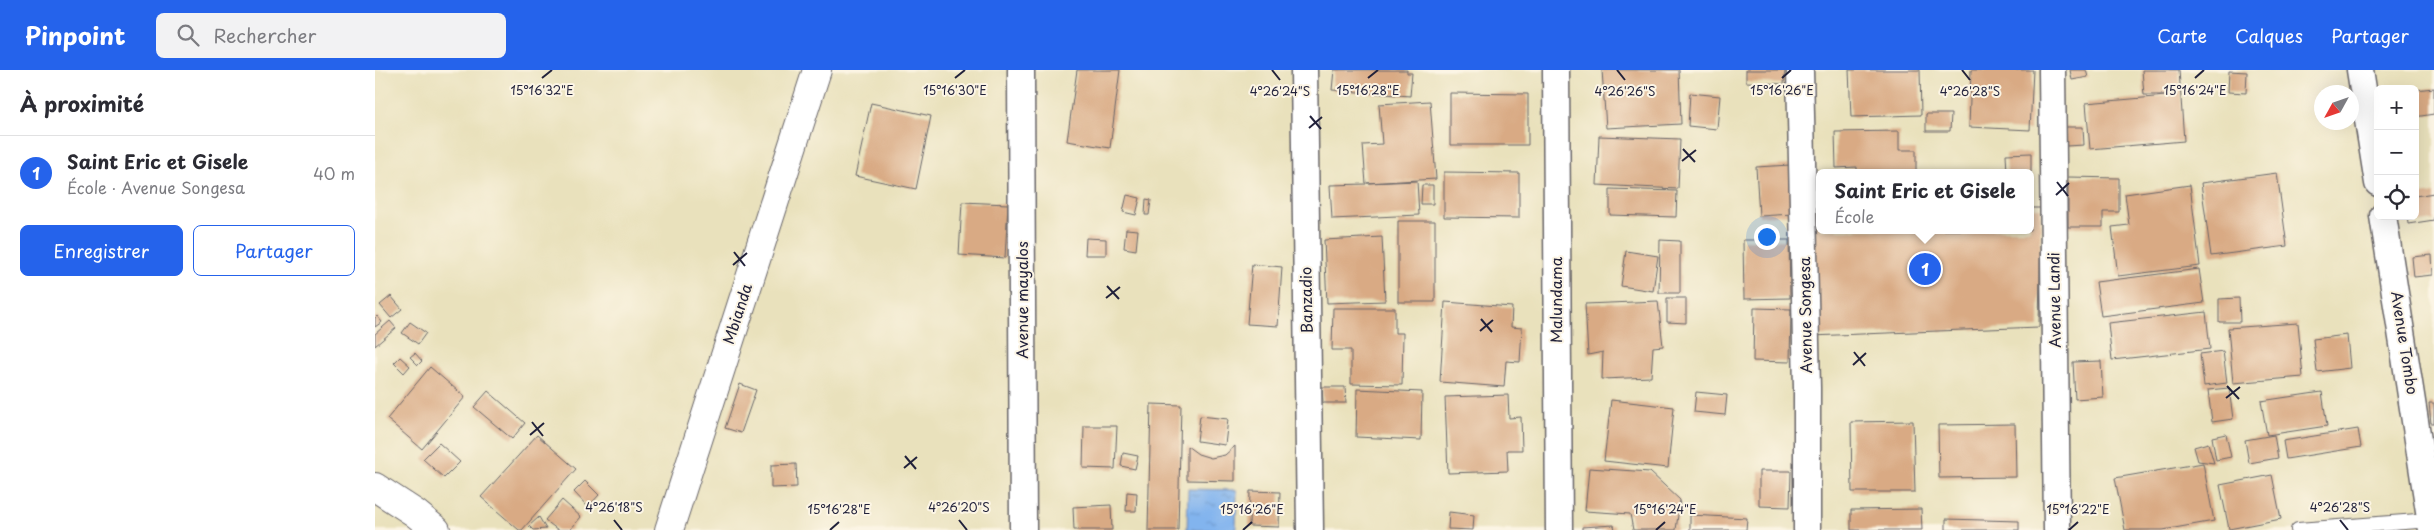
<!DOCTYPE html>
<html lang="fr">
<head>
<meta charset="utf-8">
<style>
  :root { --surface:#fff; --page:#f2f2f3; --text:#2b2b33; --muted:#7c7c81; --line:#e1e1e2; --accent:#2563eb }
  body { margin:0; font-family:"Playpen Sans",sans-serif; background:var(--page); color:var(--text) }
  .controls { position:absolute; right:15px; top:15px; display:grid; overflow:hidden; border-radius:8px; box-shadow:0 5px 20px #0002 }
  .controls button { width:45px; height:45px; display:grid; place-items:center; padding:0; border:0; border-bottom:1px solid var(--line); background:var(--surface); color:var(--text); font:25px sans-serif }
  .compass { position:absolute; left:1939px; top:15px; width:45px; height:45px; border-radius:50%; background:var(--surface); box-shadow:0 5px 20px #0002; rotate:230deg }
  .you { position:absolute; left:1391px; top:166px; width:18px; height:18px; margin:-12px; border:4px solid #fff; border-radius:50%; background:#1a73e8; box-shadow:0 0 0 8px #1a73e833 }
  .badge { display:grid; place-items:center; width:32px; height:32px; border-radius:50%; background:var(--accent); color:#fff; font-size:16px; font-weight:700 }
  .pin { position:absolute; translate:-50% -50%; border:2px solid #fff; box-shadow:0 1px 5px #0006 }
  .popup { position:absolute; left:1441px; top:99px; width:218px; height:65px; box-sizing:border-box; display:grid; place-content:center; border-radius:8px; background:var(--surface); filter:drop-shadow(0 1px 4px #0005); font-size:16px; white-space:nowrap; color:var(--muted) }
  .popup b { font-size:19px; color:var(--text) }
  .popup::after { content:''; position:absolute; left:50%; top:100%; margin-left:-10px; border:10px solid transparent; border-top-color:var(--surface) }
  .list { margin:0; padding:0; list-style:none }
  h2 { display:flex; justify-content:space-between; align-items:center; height:65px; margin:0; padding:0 20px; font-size:21px }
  h2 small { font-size:16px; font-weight:400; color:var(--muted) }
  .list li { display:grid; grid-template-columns:32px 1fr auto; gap:15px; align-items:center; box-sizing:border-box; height:75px; padding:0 20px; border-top:1px solid var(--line) }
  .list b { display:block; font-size:19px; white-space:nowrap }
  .list p { margin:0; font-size:16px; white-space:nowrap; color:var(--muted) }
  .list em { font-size:16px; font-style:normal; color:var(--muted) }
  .actions { display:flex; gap:10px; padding:15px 20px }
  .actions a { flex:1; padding:11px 0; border:1px solid var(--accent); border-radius:8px; text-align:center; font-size:18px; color:var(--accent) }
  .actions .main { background:var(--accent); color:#fff }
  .icon { flex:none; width:28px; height:28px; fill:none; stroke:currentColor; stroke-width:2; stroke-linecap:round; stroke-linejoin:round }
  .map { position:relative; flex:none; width:2059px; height:460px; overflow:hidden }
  header { display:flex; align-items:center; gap:30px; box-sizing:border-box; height:70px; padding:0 25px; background:var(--accent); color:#fff }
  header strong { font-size:24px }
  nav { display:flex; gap:28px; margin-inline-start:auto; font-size:18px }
  .search { width:350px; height:45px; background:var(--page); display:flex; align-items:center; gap:12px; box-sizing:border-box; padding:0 18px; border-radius:8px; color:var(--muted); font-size:19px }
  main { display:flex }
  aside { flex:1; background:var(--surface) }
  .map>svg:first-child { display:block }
  .water { fill:url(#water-ripples); stroke:#526b94 }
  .building { fill:#d9aa84 }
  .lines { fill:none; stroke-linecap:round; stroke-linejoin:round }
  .service-casing { stroke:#686568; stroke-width:16 }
  .minor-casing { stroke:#686568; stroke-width:29 }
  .tertiary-casing { stroke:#686568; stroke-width:30 }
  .trunk-casing { stroke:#686568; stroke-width:30 }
  .service { stroke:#fff; stroke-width:14 }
  .minor { stroke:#fff; stroke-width:26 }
  .tertiary { stroke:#fff; stroke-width:28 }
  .trunk { stroke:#fff; stroke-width:28 }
  .ticks { fill:none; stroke:#22223b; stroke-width:2 }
  .labels { text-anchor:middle; stroke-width:4; stroke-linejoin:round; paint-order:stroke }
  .street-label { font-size:15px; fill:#22223b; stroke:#fcf5e5 }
  .ticks-label { font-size:12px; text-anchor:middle; fill:#22223b; stroke:#fcf5e5; stroke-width:4; stroke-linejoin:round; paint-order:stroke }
</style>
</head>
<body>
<header>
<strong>Pinpoint</strong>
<div class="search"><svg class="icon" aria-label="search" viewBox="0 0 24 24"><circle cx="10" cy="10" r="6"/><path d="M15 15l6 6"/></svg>Rechercher</div>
<nav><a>Carte</a><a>Calques</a><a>Partager</a></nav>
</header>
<main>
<aside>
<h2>À proximité<small></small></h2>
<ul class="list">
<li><span class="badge">1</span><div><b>Saint Eric et Gisele</b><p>École · Avenue Songesa</p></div><em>40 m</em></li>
</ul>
<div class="actions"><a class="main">Enregistrer</a><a>Partager</a></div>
</aside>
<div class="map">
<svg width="2059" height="460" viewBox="0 0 2059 460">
  <defs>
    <pattern id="water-ripples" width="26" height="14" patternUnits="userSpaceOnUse" patternTransform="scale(1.25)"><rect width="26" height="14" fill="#82b4ee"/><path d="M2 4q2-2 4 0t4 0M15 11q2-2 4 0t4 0" fill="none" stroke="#709acd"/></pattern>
  </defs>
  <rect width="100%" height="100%" fill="#fcf5e5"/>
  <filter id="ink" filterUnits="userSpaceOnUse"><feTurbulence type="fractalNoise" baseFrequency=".02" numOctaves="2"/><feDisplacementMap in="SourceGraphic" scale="10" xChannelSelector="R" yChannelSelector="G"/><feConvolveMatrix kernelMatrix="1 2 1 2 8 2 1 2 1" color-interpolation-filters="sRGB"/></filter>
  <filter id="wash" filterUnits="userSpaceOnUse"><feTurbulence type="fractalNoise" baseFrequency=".0096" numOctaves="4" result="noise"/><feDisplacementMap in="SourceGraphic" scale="20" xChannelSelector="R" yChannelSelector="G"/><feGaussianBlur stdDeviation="1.12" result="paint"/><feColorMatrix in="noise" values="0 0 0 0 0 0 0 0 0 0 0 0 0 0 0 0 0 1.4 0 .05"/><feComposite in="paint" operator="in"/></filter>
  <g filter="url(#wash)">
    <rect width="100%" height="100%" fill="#e9e1bc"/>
    <!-- water -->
    <path class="water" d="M813,419L862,420L861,460H812Z"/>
    <g id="blocks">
      <!-- building -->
      <path class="building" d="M702,0H745L735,78L692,71Z
        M959,0H1032V3H1037L1035,26L957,20Z
        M1227,0H1304L1306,54L1231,58Z
        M1371,0H1410L1409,14L1371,12Z
        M1474,0H1545L1546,45L1476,47Z
        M1596,0H1658L1655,60L1594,57Z
        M1695,0H1711L1713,7L1697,10Z
        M1767,0H1804L1809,71L1715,79L1711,33L1802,25H1769Z
        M1854,1L1872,2L1871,23L1853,22Z
        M2059,18V44L2040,47V20Z
        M1075,23L1153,24V75H1075Z
        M1315,23L1345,26L1342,59L1313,56Z
        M1055,31L1061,109L992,113L1042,111L1044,145L957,149L955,115L991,114L988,75L1007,74L1004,34Z
        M496,33L556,46L541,119L480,106Z
        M1551,44H1576L1575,61H1551Z
        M1690,57H1708L1709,75L1691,76Z
        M1524,61V80H1541V103H1482V97L1461,98L1460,62Z
        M1224,66L1305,69L1303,119L1222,115Z
        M1656,83V103H1632L1631,84Z
        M1415,95L1418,144L1384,146L1381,97Z
        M1069,102L1144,103V148L1069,147Z
        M1902,103L1912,176L1836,186L1826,113Z
        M1693,107L1744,108V142H1728V157H1693Z
        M1047,115H1058V134H1046Z
        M1815,115L1825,196L1743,206L1737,157L1754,155L1750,124Z
        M1235,119L1302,121L1301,147L1235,145Z
        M2059,123V150L2033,154L2032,146H2040V126Z
        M752,125L765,128L761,145L748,142Z
        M771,129L776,130L774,145H770Z
        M587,132L633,134L630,188L584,185Z
        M1655,138H1666L1664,257L1436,266L1434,140H1445V160H1655Z
        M1023,151H1060V232H1023Z
        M751,159L763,160L761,180L749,178Z
        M1007,167L1010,231L952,233L949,170Z
        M711,168L731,169V185H710Z
        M1285,170L1305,171V223H1284Z
        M1368,170H1414L1415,228L1369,229Z
        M1251,181L1283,186L1278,221L1246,216Z
        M2057,185L2058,205L2039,207L2037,187Z
        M877,194L907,197L903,256L872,254Z
        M1824,199L1829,233L1726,246L1721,212Z
        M16,226L27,239L16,248L5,235Z
        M1292,228H1311V253L1292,252Z
        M1864,228L1865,252H1844V229Z
        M1283,231L1288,276L1278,277L1276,307L1227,309L1228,282L1213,285L1210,234Z
        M1070,232L1137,237L1136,257L1147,258L1145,292L1131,291L1129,317L1065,312Z
        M958,238H1020V263H1028L1027,315L976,314V280H957Z
        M1379,238L1416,239L1415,292L1378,291Z
        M1831,242L1835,279L1737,290L1733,253Z
        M2,246L7,252L0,257V248Z
        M15,251L21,258L0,276V264Z
        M35,252L51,263L43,274L27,263Z
        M1923,253L1928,307L1858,313L1853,258Z
        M1972,265L1975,298L1942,302L1938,269Z
        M1848,281L1852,313L1829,316L1825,284Z
        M40,283L47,291L43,295L35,287Z
        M25,287L35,296L29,303L19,293Z
        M1726,291L1728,327L1700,329L1698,292Z
        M55,297L90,327L47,379L12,349Z
        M365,314L381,320L366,363L350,358Z
        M947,317H970L971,333H948Z
        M1854,318L1858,349L1837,352L1833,320Z
        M982,319L1047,322L1046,370L981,367Z
        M113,321L150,353L137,369L99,337Z
        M1321,322L1352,325L1350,345L1319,342Z
        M1947,322L1952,356L1892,365L1886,331Z
        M1133,325L1134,348L1146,347L1147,380H1132L1133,401L1073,403L1070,327Z
        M1236,330L1299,337L1293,398L1229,391Z
        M2054,333H2059V353H2056Z
        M776,334L806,335L803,460H773Z
        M825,346L853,349L850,375L822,371Z
        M1538,351L1540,422H1477L1476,352Z
        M1640,354L1641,407L1564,408L1563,355Z
        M709,356H742L740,399L708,398Z
        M1983,359L1986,377L1911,389L1908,371Z
        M1851,364L1856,387L1841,390L1837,367Z
        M162,365L201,399L147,460H144L106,427Z
        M1899,365L1903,388L1874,393L1870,370Z
        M64,373L85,392L69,408L48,389Z
        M1833,373L1839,393L1823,391L1819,377Z
        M812,376L823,384L836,388L850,385L860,376V411L812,410Z
        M748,383L763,386L760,399L746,396Z
        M1828,393L1839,451L1788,460H1750L1740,408Z
        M421,394L422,417L396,418V395Z
        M1214,398L1275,402L1305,430L1301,460H1258L1255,444L1210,441Z
        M1384,401H1416L1415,437L1384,436Z
        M1897,405L1906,449L1854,459L1845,415Z
        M210,411L224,425L213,437L199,422Z
        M875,421L905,422L904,457L874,456Z
        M752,422L762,423L761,441H751Z
        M187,430L206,447L195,460H183L170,450Z
        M736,435L737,460H699L698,437Z
        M1546,439L1547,460H1476V440Z
        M1074,442L1099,445L1098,460L1073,459Z
        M1315,445L1372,448L1371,460H1315Z
        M164,447L171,459L158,460L154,456Z
        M1571,449L1644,451V460H1571Z
        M1239,455L1240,460H1207V457Z"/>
    </g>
  </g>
  <g filter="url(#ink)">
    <use href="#blocks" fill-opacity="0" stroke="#686568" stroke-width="1"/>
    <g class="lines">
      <defs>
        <path id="service" d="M1923,460L2056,450"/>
        <path id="minor" d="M646,0L648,460
          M929,0L935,460
          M1181,0L1184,460
          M1425,0L1432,318V460
          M1677,0L1682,460
          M1985,0L2003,113
          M2008,146L2057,460"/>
        <path id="tertiary" d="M294,460L442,0"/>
        <path id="trunk" d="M0,417L40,443L61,460"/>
      </defs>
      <!-- service casing -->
      <use href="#service" class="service-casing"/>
      <!-- minor casing -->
      <use href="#minor" class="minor-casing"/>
      <!-- tertiary casing -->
      <use href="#tertiary" class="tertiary-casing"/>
      <!-- trunk casing -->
      <use href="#trunk" class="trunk-casing"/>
      <!-- service -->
      <use href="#service" class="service"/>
      <!-- minor -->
      <use href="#minor" class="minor"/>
      <!-- tertiary -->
      <use href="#tertiary" class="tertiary"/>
      <!-- trunk -->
      <use href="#trunk" class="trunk"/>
    </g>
  </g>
  <!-- ticks -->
  <path class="ticks" d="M897,0L905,10M1242,0L1250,10M1587,0L1595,10M167,8L177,0M580,8L590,0M993,8L1003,0M1407,8L1416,0M1820,8L1829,0M935,46L946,59M934,58L947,47M1308,79L1320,92M1307,91L1321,80M1682,112L1693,126M1681,125L1694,113M359,182L370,196M358,195L372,183M732,216L744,229M731,228L745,217M1106,249L1117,262M1105,261L1118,250M1479,282L1490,296M1478,295L1491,283M1852,316L1864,329M1851,328L1865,317M157,352L168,366M155,365L169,353M530,386L541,399M529,398L542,387M239,450L247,460M584,450L592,460M1965,450L1973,460M455,460L464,452M868,460L877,452M1281,460L1290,452M1694,460L1703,452"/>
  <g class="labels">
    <!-- street labels -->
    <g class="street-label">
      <text transform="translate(648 230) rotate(-90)" y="5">Avenue mayalos</text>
      <text transform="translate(932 230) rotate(-91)" y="5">Banzadio</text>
      <text transform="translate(1182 230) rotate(-90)" y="5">Malundama</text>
      <text transform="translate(1680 230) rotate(-91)" y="5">Avenue Landi</text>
      <text transform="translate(363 244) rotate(-72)" y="5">Mbianda</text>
      <text transform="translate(1431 245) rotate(-91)" y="5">Avenue Songesa</text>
      <text transform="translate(2029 273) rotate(81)" y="5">Avenue Tombo</text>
    </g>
  </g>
  <g class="ticks-label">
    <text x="1820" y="25">15°16'24"E</text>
    <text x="167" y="25">15°16'32"E</text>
    <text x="580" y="25">15°16'30"E</text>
    <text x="993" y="25">15°16'28"E</text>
    <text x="1407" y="25">15°16'26"E</text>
    <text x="905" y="26">4°26'24"S</text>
    <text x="1250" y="26">4°26'26"S</text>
    <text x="1595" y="26">4°26'28"S</text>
    <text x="239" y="442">4°26'18"S</text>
    <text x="584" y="442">4°26'20"S</text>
    <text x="1965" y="442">4°26'28"S</text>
    <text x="464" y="444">15°16'28"E</text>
    <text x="877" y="444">15°16'26"E</text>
    <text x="1290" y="444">15°16'24"E</text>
    <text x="1703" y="444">15°16'22"E</text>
  </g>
</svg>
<div class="controls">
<button>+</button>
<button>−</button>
<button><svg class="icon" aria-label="locate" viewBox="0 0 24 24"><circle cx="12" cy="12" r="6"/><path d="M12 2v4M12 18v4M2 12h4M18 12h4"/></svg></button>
</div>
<svg class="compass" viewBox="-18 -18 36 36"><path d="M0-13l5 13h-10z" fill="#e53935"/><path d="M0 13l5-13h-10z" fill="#7c7c81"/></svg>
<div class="you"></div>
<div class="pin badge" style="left:1550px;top:199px">1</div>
<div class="popup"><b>Saint Eric et Gisele</b>École</div>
</div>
</main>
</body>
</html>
